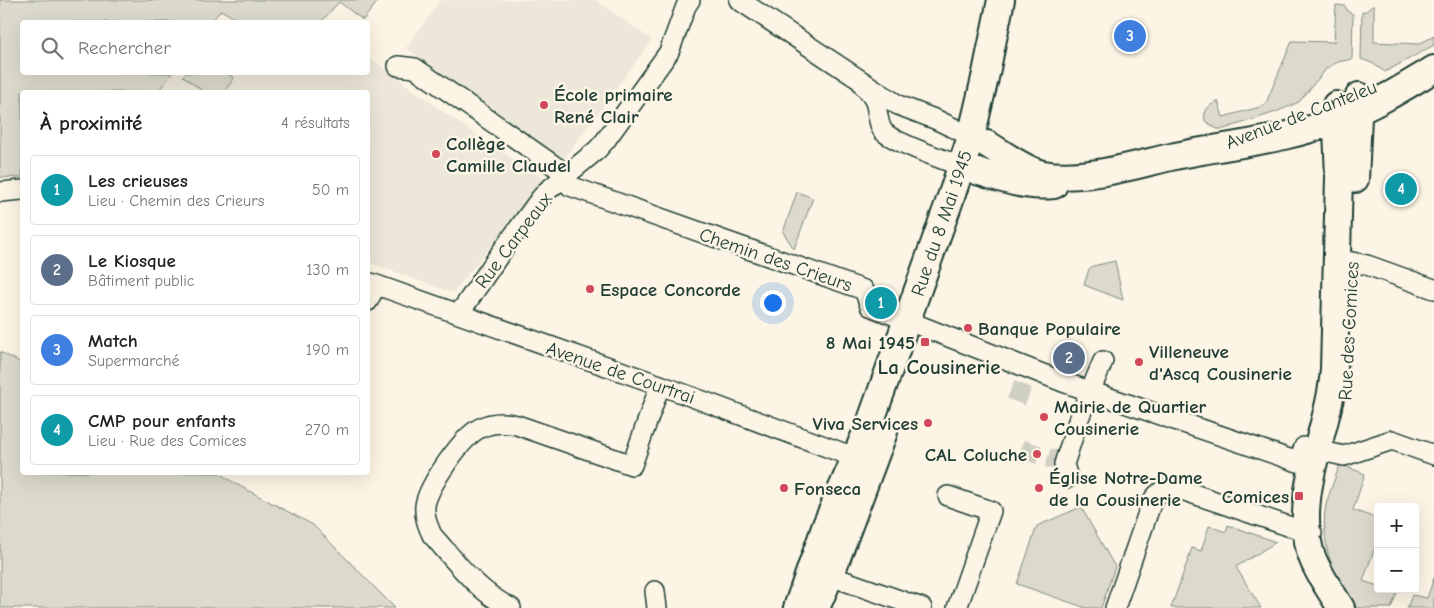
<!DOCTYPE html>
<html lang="fr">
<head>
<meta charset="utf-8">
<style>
  :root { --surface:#fff; --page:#f2f2f2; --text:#222; --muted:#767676; --line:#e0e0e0; --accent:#0b8043 }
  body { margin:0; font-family:"Comic Neue",sans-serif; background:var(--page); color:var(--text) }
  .controls { position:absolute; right:15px; bottom:15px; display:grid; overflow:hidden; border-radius:5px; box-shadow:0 5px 20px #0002 }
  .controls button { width:45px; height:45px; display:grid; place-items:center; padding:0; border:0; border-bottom:1px solid var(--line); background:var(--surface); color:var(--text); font:25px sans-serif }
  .you { position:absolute; left:772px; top:302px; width:18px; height:18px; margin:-12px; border:4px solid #fff; border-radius:50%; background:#1a73e8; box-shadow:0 0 0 8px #1a73e833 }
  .badge { display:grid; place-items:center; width:32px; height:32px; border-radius:50%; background:var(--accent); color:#fff; font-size:16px; font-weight:700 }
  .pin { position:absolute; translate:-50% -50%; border:2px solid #fff; box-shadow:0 1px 5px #0006 }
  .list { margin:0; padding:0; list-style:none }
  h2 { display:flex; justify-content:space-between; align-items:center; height:65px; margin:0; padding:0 20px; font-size:21px }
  h2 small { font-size:16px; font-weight:400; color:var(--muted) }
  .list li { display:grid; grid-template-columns:32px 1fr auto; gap:15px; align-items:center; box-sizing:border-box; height:70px; margin:0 10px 10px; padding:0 10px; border:1px solid var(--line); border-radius:5px }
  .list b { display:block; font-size:19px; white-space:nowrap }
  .list p { margin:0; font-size:16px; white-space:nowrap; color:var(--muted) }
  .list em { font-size:16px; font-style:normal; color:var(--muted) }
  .icon { flex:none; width:28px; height:28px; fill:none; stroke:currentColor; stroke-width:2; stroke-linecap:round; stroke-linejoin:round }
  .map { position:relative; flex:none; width:1434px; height:608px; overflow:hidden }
  .search { position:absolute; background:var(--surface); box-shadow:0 5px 20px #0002; left:20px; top:20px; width:350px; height:55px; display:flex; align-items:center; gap:12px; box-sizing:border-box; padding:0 18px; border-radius:5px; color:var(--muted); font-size:19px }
  .panel { position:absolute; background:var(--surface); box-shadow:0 5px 20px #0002; left:20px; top:90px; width:350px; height:385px; border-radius:5px }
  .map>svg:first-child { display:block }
  .built { fill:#ece7d8 }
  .green { fill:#dcdacc; stroke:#7e8c80 }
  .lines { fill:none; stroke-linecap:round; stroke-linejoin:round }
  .street-tunnel { stroke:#d0d0c2; stroke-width:19; stroke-dasharray:19 9; stroke-linecap:butt }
  .street-casing { stroke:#1f3d34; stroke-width:22 }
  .secondary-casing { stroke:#1f3d34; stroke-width:30 }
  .street { stroke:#fcf5e5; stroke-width:19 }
  .secondary { stroke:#fcf5e5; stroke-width:26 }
  .poi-dot { fill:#d1495b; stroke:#fcf5e5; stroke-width:2 }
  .labels { text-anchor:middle; stroke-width:5; stroke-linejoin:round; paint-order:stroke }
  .poi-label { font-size:19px; font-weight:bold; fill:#1f3d34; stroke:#fcf5e5; text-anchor:start }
  .street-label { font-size:19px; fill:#1f3d34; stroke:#fcf5e5 }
  .quarter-label { font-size:21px; font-weight:bold; fill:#1f3d34; stroke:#fcf5e5 }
</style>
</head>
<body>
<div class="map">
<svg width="1434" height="608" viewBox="0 0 1434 608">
  <rect width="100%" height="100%" fill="#fcf5e5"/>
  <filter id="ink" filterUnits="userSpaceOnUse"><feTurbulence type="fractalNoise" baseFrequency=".02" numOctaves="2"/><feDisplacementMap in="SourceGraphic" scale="10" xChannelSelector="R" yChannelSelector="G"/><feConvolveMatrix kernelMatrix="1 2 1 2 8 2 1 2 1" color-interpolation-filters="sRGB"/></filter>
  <g filter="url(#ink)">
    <!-- built -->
    <path class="built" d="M441,0H596L652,40L561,163L406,48Z
      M368,57L466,128L544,179L453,293L368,262V92H159L160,89L173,73L368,72Z"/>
    <!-- green -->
    <path class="green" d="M0,0H379L363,20L339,2L321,22H241L221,10L211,22H22V72L172,73L160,89L159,92H22V178L0,177Z
      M1336,5L1345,6L1348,12L1353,14L1352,59L1338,62L1327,68L1299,102L1276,112L1224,129H1217L1205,121C1203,110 1208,107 1217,101H1218L1223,117L1260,107L1266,103L1292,41L1334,42Z
      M1372,6H1374V42L1419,44L1434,36V45L1385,72L1372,63L1361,59L1362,12L1366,11Z
      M225,72L234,78L224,92H204L183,76L186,73Z
      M797,192L813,198L794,249L783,232Z
      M1115,261L1123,300L1084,285L1089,269L1093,266Z
      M0,352L22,363V472L219,473L236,484L313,525L395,608H0Z
      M1340,464L1365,474L1353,510L1378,519V539L1363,581L1378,586V589H1386L1397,593L1391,608H1356C1340,582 1327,564 1325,533C1324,524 1324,514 1326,505C1330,491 1335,478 1340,464Z
      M1081,507L1115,567L1101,608H1086L1017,584L1037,526Z
      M1228,525L1276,542L1236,567L1261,608H1171L1192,548L1201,551L1209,526L1226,532Z
      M1434,578V608H1407L1412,595L1427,598Z"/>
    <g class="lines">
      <!-- street-tunnel -->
      <path class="street-tunnel" d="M1016,402L1024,382
        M1021,449L1055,460"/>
      <defs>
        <path id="street" d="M739,0L898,105L937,120L981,141
          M398,66L415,68L559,169L570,186L864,290L870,306L1063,382L1298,462L1304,447L1344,456L1392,440L1434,455
          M863,85C868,91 874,97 876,105C878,113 878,124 883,131C892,142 955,164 972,170
          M0,192L22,190
          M1337,259L1367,265L1434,289
          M368,282L660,385L867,462
          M368,301L376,285
          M459,314L502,251L540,199L547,191L597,150L605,141L669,52L686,6L690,0
          M1068,478L1064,464L1079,418L1103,361
          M948,496L991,511L957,608
          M819,572L922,608
          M655,591L657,608
          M511,608C478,592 457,563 432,535C428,526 424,517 425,506C427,487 462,437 480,428C492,422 504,422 517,425L632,465L660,385
          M1115,608L1151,504C1157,491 1166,487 1179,489L1291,527L1312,533"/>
        <path id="secondary" d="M1336,105L1339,177L1334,369C1330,430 1294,488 1310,551C1316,571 1330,590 1341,608
          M987,144C1002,153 1026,171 1043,174C1083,181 1132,166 1171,157C1226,145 1284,141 1337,120C1372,107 1403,88 1434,69
          M977,171C1002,179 1027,188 1054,185
          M1355,179L1359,96
          M797,608L826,525L869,426L951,197L971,137L985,78L1001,0
          M816,608L830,576L884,432"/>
      </defs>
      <!-- street casing -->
      <use href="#street" class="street-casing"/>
      <!-- secondary casing -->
      <use href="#secondary" class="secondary-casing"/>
      <!-- street -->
      <use href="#street" class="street"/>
      <!-- secondary -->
      <use href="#secondary" class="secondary"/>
    </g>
  </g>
  <!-- markers -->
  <g class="poi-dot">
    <circle cx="544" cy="105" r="5"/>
    <circle cx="436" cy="154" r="5"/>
    <circle cx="590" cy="289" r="5"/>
    <circle cx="968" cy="328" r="5"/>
    <rect x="920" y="337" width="10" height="10" rx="2.5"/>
    <circle cx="1139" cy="362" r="5"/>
    <circle cx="1044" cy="417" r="5"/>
    <circle cx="928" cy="423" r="5"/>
    <circle cx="1037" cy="454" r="5"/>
    <circle cx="784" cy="488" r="5"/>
    <circle cx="1039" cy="488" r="5"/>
    <rect x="1294" y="491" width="10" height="10" rx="2.5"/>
  </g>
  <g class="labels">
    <!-- poi labels -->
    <g class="poi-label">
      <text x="554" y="101">École primaire<tspan x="554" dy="22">René Clair</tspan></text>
      <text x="446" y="150">Collège<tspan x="446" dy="22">Camille Claudel</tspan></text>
      <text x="600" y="296">Espace Concorde</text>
      <text x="978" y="335">Banque Populaire</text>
      <text x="915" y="349" text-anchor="end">8 Mai 1945</text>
      <text x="1149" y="358">Villeneuve<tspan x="1149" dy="22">d'Ascq Cousinerie</tspan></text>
      <text x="1054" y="413">Mairie de Quartier<tspan x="1054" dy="22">Cousinerie</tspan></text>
      <text x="918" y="430" text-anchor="end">Viva Services</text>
      <text x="1027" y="461" text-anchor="end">CAL Coluche</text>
      <text x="1049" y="484">Église Notre-Dame<tspan x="1049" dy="22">de la Cousinerie</tspan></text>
      <text x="794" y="495">Fonseca</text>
      <text x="1289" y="503" text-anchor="end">Comices</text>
    </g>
    <!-- street labels -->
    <g class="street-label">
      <text transform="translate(1301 114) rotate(-21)" y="7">Avenue de Canteleu</text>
      <text transform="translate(941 223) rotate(-71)" y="7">Rue du 8 Mai 1945</text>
      <text transform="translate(513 240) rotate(-53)" y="7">Rue Carpeaux</text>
      <text transform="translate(776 259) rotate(19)" y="7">Chemin des Crieurs</text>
      <text transform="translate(1348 331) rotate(-87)" y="7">Rue des Comices</text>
      <text transform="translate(621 372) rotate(19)" y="7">Avenue de Courtrai</text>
    </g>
    <!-- quarter labels -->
    <g class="quarter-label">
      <text x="939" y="374">La Cousinerie</text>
    </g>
  </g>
</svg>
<div class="controls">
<button>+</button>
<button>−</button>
</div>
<div class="you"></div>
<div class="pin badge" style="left:881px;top:303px;background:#0f9aa8">1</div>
<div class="pin badge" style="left:1069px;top:358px;background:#5c6f8a">2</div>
<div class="pin badge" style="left:1130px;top:36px;background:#3f7fe0">3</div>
<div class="pin badge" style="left:1401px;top:189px;background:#0f9aa8">4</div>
<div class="search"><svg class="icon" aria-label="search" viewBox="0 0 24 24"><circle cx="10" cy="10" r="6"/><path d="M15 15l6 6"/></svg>Rechercher</div>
<section class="panel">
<h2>À proximité<small>4 résultats</small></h2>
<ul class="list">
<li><span class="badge" style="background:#0f9aa8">1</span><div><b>Les crieuses</b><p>Lieu · Chemin des Crieurs</p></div><em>50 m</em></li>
<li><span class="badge" style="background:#5c6f8a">2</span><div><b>Le Kiosque</b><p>Bâtiment public</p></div><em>130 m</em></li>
<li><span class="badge" style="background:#3f7fe0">3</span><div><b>Match</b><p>Supermarché</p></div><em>190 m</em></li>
<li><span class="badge" style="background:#0f9aa8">4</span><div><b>CMP pour enfants</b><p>Lieu · Rue des Comices</p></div><em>270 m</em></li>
</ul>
</section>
</div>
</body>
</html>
